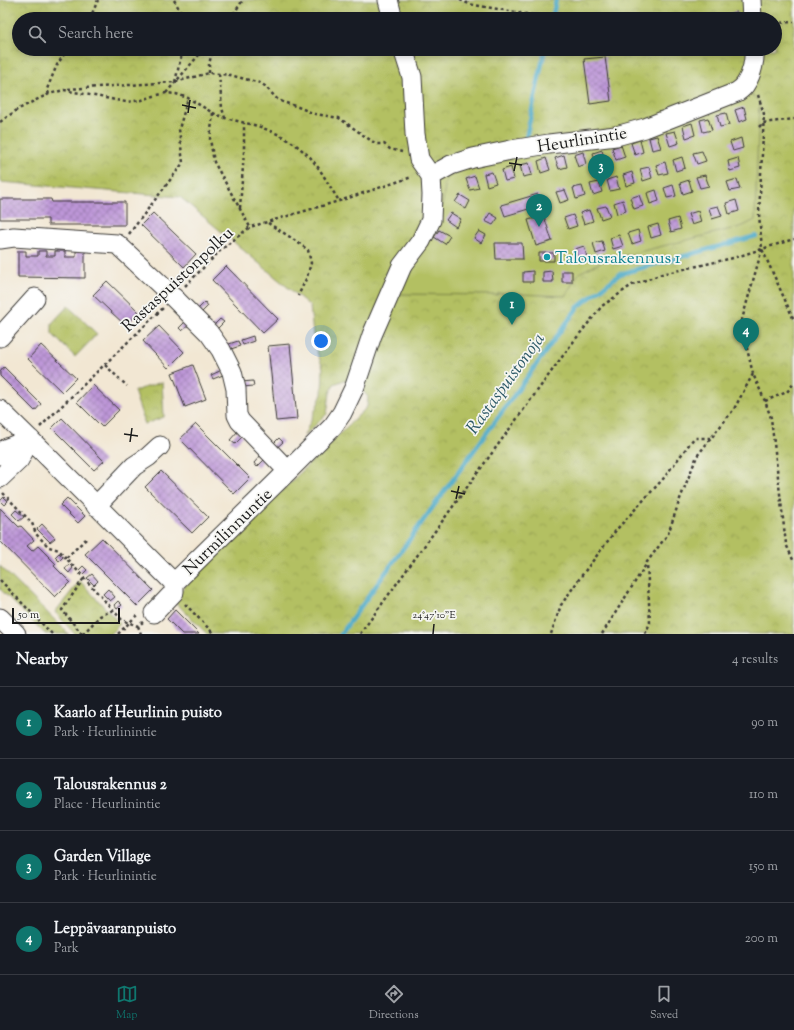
<!DOCTYPE html>
<html lang="en">
<head>
<meta charset="utf-8">
<style>
  :root { --surface:#171b24; --page:#242831; --text:#f1f3f6; --muted:#9ea1a6; --line:#363941; --accent:#0f766e }
  body { margin:0; font-family:"Sorts Mill Goudy",serif; background:var(--page); color:var(--text) }
  .scale { position:absolute; left:12px; bottom:10px; width:108px; box-sizing:border-box; padding-left:4px; border:2px solid #1c1c1c; border-top:0; font-size:11px; line-height:14px; white-space:nowrap; color:#1c1c1c; -webkit-text-stroke:3px #f6f6f2; paint-order:stroke }
  .you { position:absolute; left:321px; top:341px; width:14px; height:14px; margin:-10px; border:3px solid #fff; border-radius:50%; background:#1a73e8; box-shadow:0 0 0 6px #1a73e833 }
  .badge { display:grid; place-items:center; width:26px; height:26px; border-radius:50%; background:var(--accent); color:#fff; font-size:13px; font-weight:700 }
  .pin { position:absolute; translate:-50% -33px; filter:drop-shadow(0 1px 2px #0008) }
  .pin::after { content:''; position:absolute; top:21px; width:14px; height:12px; background:inherit; clip-path:polygon(0 0,100% 0,50% 100%) }
  .list { margin:0; padding:0; list-style:none }
  h2 { display:flex; justify-content:space-between; align-items:center; height:52px; margin:0; padding:0 16px; font-size:17px }
  h2 small { font-size:13px; font-weight:400; color:var(--muted) }
  .list li { display:grid; grid-template-columns:26px 1fr auto; gap:12px; align-items:center; box-sizing:border-box; height:72px; padding:0 16px; border-top:1px solid var(--line) }
  .list b { display:block; font-size:15px; white-space:nowrap }
  .list p { margin:0; font-size:13px; white-space:nowrap; color:var(--muted) }
  .list em { font-size:13px; font-style:normal; color:var(--muted) }
  .icon { flex:none; width:22px; height:22px; fill:none; stroke:currentColor; stroke-width:2; stroke-linecap:round; stroke-linejoin:round }
  .map { position:relative; flex:none; width:794px; height:634px; overflow:hidden }
  .search { position:absolute; background:var(--surface); box-shadow:0 2px 6px #0003; left:12px; right:12px; top:12px; height:44px; display:flex; align-items:center; gap:10px; box-sizing:border-box; padding:0 14px; border-radius:22px; color:var(--muted); font-size:15px }
  .sheet { height:340px; background:var(--surface) }
  nav { display:flex; justify-content:space-around; align-items:center; box-sizing:border-box; height:56px; border-top:1px solid var(--line); background:var(--surface); font-size:11px; color:var(--muted) }
  nav a { display:grid; justify-items:center; gap:2px }
  nav .on { color:var(--accent) }
  .map>svg:first-child { display:block }
  .park { fill:url(#park-crowns); stroke:#686e3f; fill-rule:evenodd }
  .garden { fill:#b3c062; stroke:#686e3f }
  .lines { fill:none; stroke-linecap:round; stroke-linejoin:round }
  .stream { stroke:#47a7c6; stroke-width:4.5 }
  .building { fill:url(#building-cross-hatch) }
  .minor-casing { stroke:#3c3a37; stroke-width:21 }
  .path { stroke:#3c3a37; stroke-width:2.5; stroke-dasharray:3 3; stroke-linecap:butt }
  .minor { stroke:#fff; stroke-width:19 }
  .ticks { fill:none; stroke:#1c1c1c; stroke-width:1.5 }
  .culture-dot { fill:#0f9aa8; stroke:#f6f6f2; stroke-width:1.5 }
  .labels { text-anchor:middle; stroke-width:3.5; stroke-linejoin:round; paint-order:stroke }
  .street-label { font-size:17px; fill:#1c1c1c; stroke:#f6f6f2 }
  .culture-label { font-size:17px; fill:#0d838f; stroke:#f6f6f2; text-anchor:start }
  .water-label { font-size:18px; font-style:italic; fill:#2f5b68; stroke:#f6f6f2 }
  .ticks-label { font-size:10px; text-anchor:middle; fill:#1c1c1c; stroke:#f6f6f2; stroke-width:3.5; stroke-linejoin:round; paint-order:stroke }
</style>
</head>
<body>
<div class="map">
<svg width="794" height="634" viewBox="0 0 794 634">
  <defs>
    <pattern id="park-crowns" width="20" height="18" patternUnits="userSpaceOnUse"><rect width="20" height="18" fill="#b3c062"/><path d="M2 6a3 3 0 1 1 6 0M12 15a3 3 0 1 1 6 0" fill="none" stroke="#99a454"/></pattern>
    <pattern id="building-cross-hatch" width="8" height="8" patternUnits="userSpaceOnUse"><rect width="8" height="8" fill="#bd96d8"/><path d="M0 0l8 8M0 8l8-8" fill="none" stroke="#997aae"/></pattern>
  </defs>
  <rect width="100%" height="100%" fill="#f6f6f2"/>
  <filter id="ink" filterUnits="userSpaceOnUse"><feTurbulence type="fractalNoise" baseFrequency=".025" numOctaves="2"/><feDisplacementMap in="SourceGraphic" scale="8" xChannelSelector="R" yChannelSelector="G"/><feConvolveMatrix kernelMatrix="1 2 1 2 8 2 1 2 1" color-interpolation-filters="sRGB"/></filter>
  <filter id="wash" filterUnits="userSpaceOnUse"><feTurbulence type="fractalNoise" baseFrequency=".012" numOctaves="4" result="noise"/><feDisplacementMap in="SourceGraphic" scale="16" xChannelSelector="R" yChannelSelector="G"/><feGaussianBlur stdDeviation="0.9" result="paint"/><feColorMatrix in="noise" values="0 0 0 0 0 0 0 0 0 0 0 0 0 0 0 0 0 1.4 0 .05"/><feComposite in="paint" operator="in"/></filter>
  <g filter="url(#wash)">
    <rect width="100%" height="100%" fill="#f2e7d3"/>
    <!-- park -->
    <path class="park" d="M0,0H794V634H207L176,603L174,597L367,407L368,397L358,385L344,380L334,384L330,393L327,414L304,436L322,394L323,368L314,344L310,306L180,197L0,182ZM19,19H775V49H19Z
      M68,306L97,334L75,357L52,334V323Z
      M162,382L164,417L145,424L134,391Z
      M0,566L69,634H45L0,589Z
      M80,581L120,624L110,634H75L55,612Z"/>
    <!-- garden -->
    <path class="garden" d="M741,94L752,95L759,102L755,220L743,226L603,261L579,273L565,296L498,293V295L394,294L440,220L446,179L455,170L549,149Z"/>
    <g class="lines">
      <!-- stream -->
      <path class="stream" d="M552,19L556,0
        M526,138L545,49
        M341,634L578,307L620,274L756,236"/>
    </g>
    <g id="blocks">
      <!-- building -->
      <path class="building" d="M737,12L738,19H716V16Z
        M603,16L604,19H592L591,17Z
        M605,57L611,101L590,104L584,59Z
        M744,107L747,119L739,122L735,110Z
        M726,113L729,125L720,127L717,115Z
        M708,118L712,130L703,132L700,120Z
        M692,123L695,135L686,138L683,126Z
        M675,131L679,143L670,146L666,133Z
        M657,136L661,148L652,150L649,138Z
        M741,138L743,148L733,151L730,142Z
        M640,140L643,152L635,155L631,143Z
        M621,145L625,157L616,160L612,148Z
        M602,150L605,162L596,165L593,153Z
        M702,151L706,161L697,164L693,153Z
        M583,152L586,164L578,167L574,155Z
        M564,155L567,167L559,169L555,158Z
        M682,157L685,168L676,171L673,160Z
        M546,158L550,170L541,173L538,161Z
        M738,158L740,168L730,171L728,161Z
        M665,162L668,173L659,175L656,165Z
        M529,163L532,175L523,177L520,165Z
        M511,167L514,179L505,181L502,170Z
        M649,167L652,178L643,181L640,169Z
        M492,172L496,183L487,186L484,174Z
        M632,172L635,183L626,186L623,175Z
        M705,175L709,186L700,188L696,177Z
        M475,176L479,188L470,190L466,179Z
        M616,177L619,189L610,191L607,180Z
        M737,179L740,189L730,191L727,182Z
        M689,180L692,191L683,194L680,183Z
        M599,182L602,192L593,195L590,184Z
        M673,185L676,196L667,198L664,188Z
        M582,186L585,196L576,199L573,188Z
        M565,190L569,200L560,203L556,192Z
        M656,190L659,201L650,204L647,193Z
        M538,194L542,205L505,216L501,205Z
        M460,195L470,201L466,209L455,202Z
        M639,195L643,206L634,209L630,198Z
        M0,199H51L52,202H125V225H48V219H0Z
        M623,200L626,211L617,214L614,203Z
        M736,200L739,211L729,214L726,203Z
        M606,206L610,216L601,219L597,208Z
        M718,206L722,216L712,219L709,208Z
        M589,210L593,221L584,224L580,213Z
        M698,211L701,222L692,225L688,214Z
        M153,213L196,254L184,267L141,225Z
        M451,213L461,219L456,227L446,220Z
        M490,213L498,218L493,225L485,221Z
        M573,215L577,226L568,229L564,218Z
        M544,216L552,241L536,246L528,220Z
        M678,218L681,229L671,232L668,221Z
        M658,224L661,235L651,238L648,227Z
        M439,230L450,236L445,244L434,237Z
        M638,230L641,241L632,244L628,233Z
        M479,231L486,235L481,243L474,238Z
        M619,235L623,246L613,249L610,238Z
        M602,241L605,251L596,254L593,243Z
        M495,243H522L523,259H496Z
        M584,246L587,257L578,260L575,249Z
        M18,251H26V256H38V251H46V256H55V251H65V257H76V251H85V278L18,277Z
        M539,253H554V261H539Z
        M226,266L278,319L263,333L212,280Z
        M533,271V282H523V272Z
        M552,271L553,282H543V272Z
        M562,271H572V282H562Z
        M107,281L139,312L126,326L93,295Z
        M205,302L208,306L200,314L196,311Z
        M220,319L224,322L216,330L212,327Z
        M187,320L191,323L182,331L179,328Z
        M159,326L184,352L168,368L143,341Z
        M253,336L254,341L243,345L241,340Z
        M238,341L240,346L228,350L226,345Z
        M290,344L297,419L276,421L268,346Z
        M41,345L76,378L62,392L28,359Z
        M193,365L206,399L185,407L172,373Z
        M4,367L41,404L35,411L0,376V372Z
        M222,370L223,375L213,379L211,375Z
        M253,381L254,386L242,387L241,382Z
        M93,385L119,410L102,427L77,402Z
        M62,418L104,461L94,470L52,428Z
        M196,424L250,478L234,494L180,439Z
        M238,431L243,436L235,444L230,440Z
        M279,438L283,442L274,450L271,446Z
        M261,455L265,459L257,467L254,463Z
        M161,471L208,517L192,533L145,487Z
        M4,497L8,501L4,505L0,501Z
        M67,498L85,516L78,523L60,505Z
        M0,508L19,527L21,526L34,540L27,546L32,551L38,546L56,564L54,566L70,582L55,597L0,541Z
        M16,510L24,517L19,521L12,514Z
        M42,524L55,538L50,542L37,529Z
        M102,538L153,590L137,606L85,554Z
        M59,553L63,557L59,561L55,557Z
        M69,564L73,568L69,573L65,569Z
        M83,566L87,570L83,574L79,570Z
        M92,574L98,581L94,585L87,578Z
        M108,589L115,597L110,601L103,594Z
        M118,601L122,605L117,609L114,605Z
        M175,610L199,634H182L167,619Z"/>
    </g>
  </g>
  <g filter="url(#ink)">
    <use href="#blocks" fill-opacity="0" stroke="#3c3a37" stroke-width="1"/>
    <g class="lines">
      <defs>
        <path id="minor" d="M388,0L393,19
          M751,0L752,19
          M403,49L412,77L415,134L419,159L431,176
          M0,239L14,237L117,244L165,289
          M173,297L209,333L221,350L232,372L236,389L237,415L240,421L288,471
          M0,337L35,298
          M0,410L43,452L174,583
          M0,455L7,448L30,439
          M0,478L19,460L30,439
          M96,506L134,466L148,457L160,446
          M174,583L288,471L333,426L342,413L355,386L372,335L402,266L421,241L431,220L432,195L431,176L451,165L473,158L511,150L549,144L616,136L645,128L737,92C740,90 744,87 746,83C752,74 755,60 754,49
          M154,613L174,592V583
          M0,618L16,634"/>
      </defs>
      <!-- minor casing -->
      <use href="#minor" class="minor-casing"/>
      <!-- path -->
      <path class="path" d="M174,0L185,19
        M460,0L469,4L555,19
        M91,19V16L98,0
        M230,19L243,0
        M775,23L794,22
        M631,49L642,51L664,50
        M209,73V64L213,49
        M219,74L222,108L225,118
        M175,82L183,49
        M68,89L175,82L209,73L230,75L260,83L265,86L278,100L283,102L298,107L315,114L339,118L376,144H384L390,149L402,152
        M166,93L204,49
        M49,94L47,89L57,65L65,53L66,49
        M758,95L764,114L759,214L762,249L794,320
        M213,113L210,139L214,162L250,227
        M0,122L17,110L34,101L49,94L64,90L126,102L142,100L154,96L166,93L176,94L188,98L213,113L225,118L258,126L280,135L295,144L310,157L320,170L339,201
        M759,127L763,123L794,119
        M240,208L244,152V123
        M268,223L290,237L308,250L311,263L307,277L298,296
        M129,234L183,163L179,129L188,98
        M762,249L741,323L753,374L765,401L771,418L786,544L794,562
        M185,286L222,249L250,227L339,201L412,177
        M105,365L127,386
        M765,401L787,392L794,383
        M40,427L163,308
        M3,493L32,523L36,534L49,547L59,550L66,558
        M86,539L66,558L122,620L138,626L143,622
        M0,580L52,634
        M185,604L214,634
        M138,626L141,634
        M82,634L62,610L84,578
        M83,634L100,616L113,610
        M118,634L138,614
        M360,634L570,346L602,306L632,285L662,274L733,258L794,239
        M551,634L561,605L582,575L617,529L663,479L694,438H712
        M602,634L647,563
        M645,634L650,623L647,562L668,534L680,499L697,456L734,409L753,374"/>
      <!-- minor -->
      <use href="#minor" class="minor"/>
    </g>
  </g>
  <!-- ticks -->
  <path class="ticks" d="M182,105L196,108M188,113L190,100M509,163L522,165M514,171L517,157M124,434L138,436M130,442L132,428M451,491L465,494M456,499L459,486M433,634L434,624"/>
  <!-- markers -->
  <circle class="culture-dot" cx="547" cy="257" r="4"/>
  <g class="labels">
    <!-- street labels -->
    <g class="street-label">
      <text transform="translate(582 139) rotate(-9)" y="6">Heurlinintie</text>
      <text transform="translate(177 279) rotate(-43)" y="6">Rastaspuistonpolku</text>
      <text transform="translate(227 531) rotate(-44)" y="6">Nurmilinnuntie</text>
    </g>
    <!-- culture labels -->
    <g class="culture-label">
      <text x="555" y="263">Talousrakennus 1</text>
    </g>
    <!-- water labels -->
    <g class="water-label">
      <text transform="translate(505 383) rotate(-54)" y="6">Rastaspuistonoja</text>
    </g>
  </g>
  <g class="ticks-label">
    <text x="434" y="618">24°47'10"E</text>
  </g>
</svg>
<div class="scale">50 m</div>
<div class="you"></div>
<div class="pin badge" style="left:512px;top:325px">1</div>
<div class="pin badge" style="left:539px;top:227px">2</div>
<div class="pin badge" style="left:601px;top:187px">3</div>
<div class="pin badge" style="left:746px;top:351px">4</div>
<div class="search"><svg class="icon" aria-label="search" viewBox="0 0 24 24"><circle cx="10" cy="10" r="6"/><path d="M15 15l6 6"/></svg>Search here</div>
</div>
<section class="sheet">
<h2>Nearby<small>4 results</small></h2>
<ul class="list">
<li><span class="badge">1</span><div><b>Kaarlo af Heurlinin puisto</b><p>Park · Heurlinintie</p></div><em>90 m</em></li>
<li><span class="badge">2</span><div><b>Talousrakennus 2</b><p>Place · Heurlinintie</p></div><em>110 m</em></li>
<li><span class="badge">3</span><div><b>Garden Village</b><p>Park · Heurlinintie</p></div><em>150 m</em></li>
<li><span class="badge">4</span><div><b>Leppävaaranpuisto</b><p>Park</p></div><em>200 m</em></li>
</ul>
</section>
<nav>
<a class="on"><svg class="icon" aria-label="map" viewBox="0 0 24 24"><path d="M3 6l6-2 6 2 6-2v14l-6 2-6-2-6 2zM9 4v14M15 6v14"/></svg>Map</a>
<a><svg class="icon" aria-label="directions" viewBox="0 0 24 24"><path d="M12 3l9 9-9 9-9-9zM9 14v-3h6M13 9l2 2-2 2"/></svg>Directions</a>
<a><svg class="icon" aria-label="saved" viewBox="0 0 24 24"><path d="M7 4h10v16l-5-4-5 4z"/></svg>Saved</a>
</nav>
</body>
</html>
